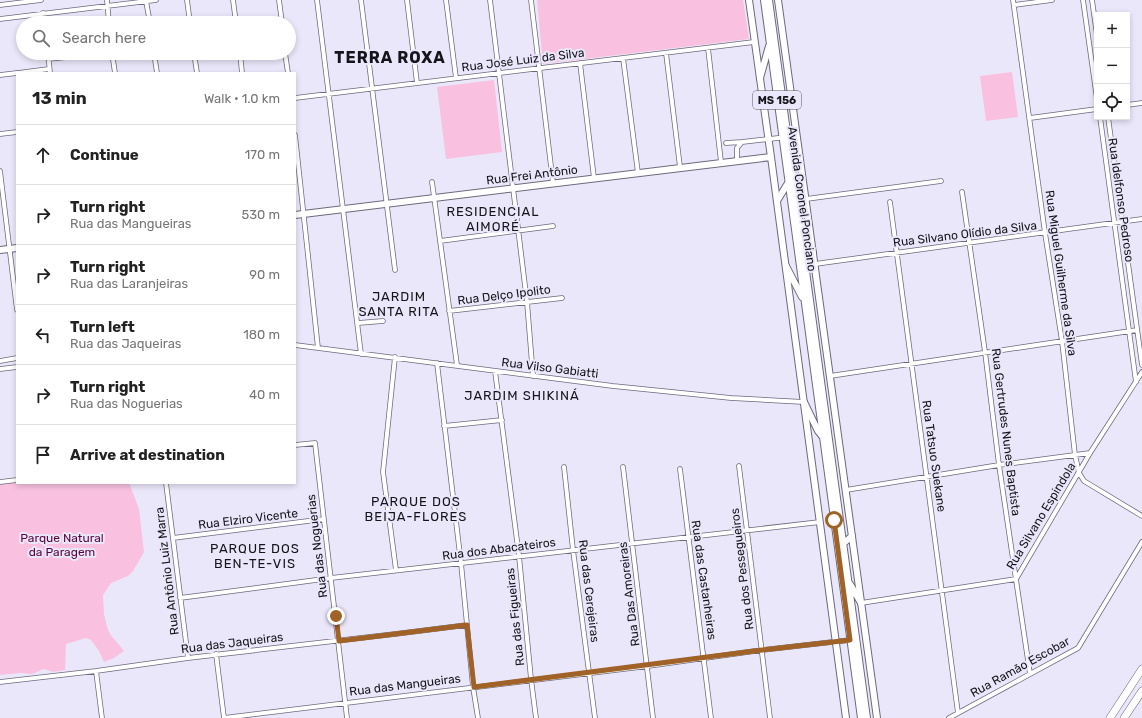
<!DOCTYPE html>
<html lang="en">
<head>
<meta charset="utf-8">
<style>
  :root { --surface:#fff; --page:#f6f6f6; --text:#222; --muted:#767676; --line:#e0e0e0 }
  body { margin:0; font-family:Rubik,sans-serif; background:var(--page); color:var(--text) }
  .controls { position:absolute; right:12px; top:12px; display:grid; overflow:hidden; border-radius:0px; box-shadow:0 2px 6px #0003 }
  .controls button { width:36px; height:36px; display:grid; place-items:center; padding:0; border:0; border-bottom:1px solid var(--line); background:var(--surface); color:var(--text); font:20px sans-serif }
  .stop { position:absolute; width:12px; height:12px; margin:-9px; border:3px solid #a06227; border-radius:50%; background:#fff }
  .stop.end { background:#a06227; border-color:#fff; box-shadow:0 1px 4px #0008 }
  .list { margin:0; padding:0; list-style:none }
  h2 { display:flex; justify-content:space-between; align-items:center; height:52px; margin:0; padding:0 16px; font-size:17px }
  h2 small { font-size:13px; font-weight:400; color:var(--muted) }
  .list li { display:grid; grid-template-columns:26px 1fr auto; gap:12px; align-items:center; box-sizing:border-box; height:60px; padding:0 16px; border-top:1px solid var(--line) }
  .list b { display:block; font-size:15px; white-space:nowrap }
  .list p { margin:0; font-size:13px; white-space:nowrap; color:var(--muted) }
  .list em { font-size:13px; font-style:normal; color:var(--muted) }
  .icon { flex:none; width:22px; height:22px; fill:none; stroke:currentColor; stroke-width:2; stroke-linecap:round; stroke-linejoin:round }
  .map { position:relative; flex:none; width:1142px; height:718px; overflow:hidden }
  .search { position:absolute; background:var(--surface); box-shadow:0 2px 6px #0003; left:16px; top:16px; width:280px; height:44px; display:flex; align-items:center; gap:10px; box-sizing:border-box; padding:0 14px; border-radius:22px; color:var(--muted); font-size:15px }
  .panel { position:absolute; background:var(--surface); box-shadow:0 2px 6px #0003; left:16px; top:72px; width:280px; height:412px; border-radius:0px }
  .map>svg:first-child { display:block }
  .green { fill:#f9c1df }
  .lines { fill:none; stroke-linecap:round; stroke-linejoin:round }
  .street-casing { stroke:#6d697a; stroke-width:5.5 }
  .secondary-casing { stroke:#6d697a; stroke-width:8 }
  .primary-casing { stroke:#6d697a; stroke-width:8 }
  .highway-casing { stroke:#6d697a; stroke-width:8 }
  .street { stroke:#fff; stroke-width:4 }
  .secondary { stroke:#fff; stroke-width:6 }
  .primary { stroke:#fff; stroke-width:6 }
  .highway { stroke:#fff; stroke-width:7 }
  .route { stroke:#a06227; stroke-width:5 }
  .labels { text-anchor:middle; stroke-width:4; stroke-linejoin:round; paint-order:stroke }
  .shield { fill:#ebe7fa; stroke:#56535e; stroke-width:1 }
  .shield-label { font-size:11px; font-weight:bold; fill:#16141b }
  .street-label { font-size:12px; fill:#16141b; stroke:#ebe7fa }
  .park-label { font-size:12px; fill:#55053b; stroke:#ebe7fa }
  .neighbourhood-label { font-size:13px; letter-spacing:1px; fill:#16141b; stroke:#ebe7fa }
  .district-label { font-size:16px; font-weight:bold; letter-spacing:1px; fill:#16141b; stroke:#ebe7fa }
</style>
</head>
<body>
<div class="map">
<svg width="1142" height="718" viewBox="0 0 1142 718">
  <rect width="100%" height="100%" fill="#ebe7fa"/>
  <!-- green -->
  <path class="green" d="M537,0H743L749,39L543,64Z
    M1012,72L1018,117L986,121L980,76Z
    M494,80L502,152L446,159L437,87Z
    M17,479V483H129L130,485L139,509L144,552L133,571L128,576L111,583L103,595L104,614L107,627L110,634L124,651L114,658L104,662L99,651L91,640L86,638L66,644L65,670L53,672L44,669L32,674L21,673L0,675V482Z"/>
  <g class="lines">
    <defs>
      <path id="street" d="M107,0L109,23
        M187,0L190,23
        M233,0L236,23
        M279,0L282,23
        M317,0L361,354
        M361,0L395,270
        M407,0L417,83
        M446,0L456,78
        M490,0L527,302L533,376
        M531,0L553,183
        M1013,0L1045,233L1062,341L1075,455L1079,473L1084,481L1142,516
        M1083,0L1097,99
        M1092,0L1097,35
        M146,1L150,23
        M0,5L41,0
        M1014,5L1052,0
        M43,13L44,23
        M0,19L156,0
        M708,48L721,162
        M48,53L50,73
        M112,53L115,73
        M154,53L157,73
        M194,53L197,73
        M240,53L242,73
        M285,53L288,73
        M666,53L680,167
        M623,58L638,173
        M48,59L106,53
        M580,63L594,178
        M18,73L49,69
        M0,75L17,73
        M295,98L754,42
        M1127,105L1142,103
        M1100,117L1136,382
        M1108,117L1142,365
        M1030,118L1097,109
        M0,134L17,132
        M295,135L318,348
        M726,143L742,142
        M737,160V148L742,142L797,136
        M0,171L17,310
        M432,182L457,365
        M962,192L985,352L999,465L1030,674
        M806,199L941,181
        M890,202L958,713
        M440,241L553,226
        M815,264L1142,219
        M449,311L562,298
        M358,323L383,321
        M295,345L613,386L731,398L804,402
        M395,357L383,472L396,570
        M0,361L17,358
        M437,363L461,563L473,687L478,718
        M0,369L17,367
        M495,371L519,556L531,679L536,718
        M830,376L1137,330
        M444,426L502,420
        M295,445L315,443L347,718
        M739,466L770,718
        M564,467L573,550L595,718
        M623,467L653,718
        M680,469L711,718
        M0,482L17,480
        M166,483L188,658
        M846,490L999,465L1090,453
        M173,538L324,519
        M180,598L331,578L820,522
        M861,603L1016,579L1090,453L1142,372
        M216,654L224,718
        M96,671L102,718
        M0,682L96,671L188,658L395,634L467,625
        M224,718L648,666L762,650L850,640
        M949,718L1078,648L1142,542"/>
      <path id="secondary" d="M749,0L771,157L846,718
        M778,0L877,718
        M295,215L771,157
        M0,250L17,248"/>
      <path id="primary" d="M764,0L861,718
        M769,0L867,718
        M760,78L769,46
        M777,201L788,183
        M802,225L813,253
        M786,266L802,297
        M804,402L818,431L822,436
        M840,543L845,542L852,536
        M850,584L861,603"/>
      <path id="highway" d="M1110,718L1142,669
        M1124,718L1142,691"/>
    </defs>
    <!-- street casing -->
    <use href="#street" class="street-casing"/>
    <!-- secondary casing -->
    <use href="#secondary" class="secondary-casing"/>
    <!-- primary casing -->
    <use href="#primary" class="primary-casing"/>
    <!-- highway casing -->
    <use href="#highway" class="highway-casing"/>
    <!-- street -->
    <use href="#street" class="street"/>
    <!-- secondary -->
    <use href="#secondary" class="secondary"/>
    <!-- primary -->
    <use href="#primary" class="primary"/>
    <!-- highway -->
    <use href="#highway" class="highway"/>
  </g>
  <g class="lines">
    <!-- route -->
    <path class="route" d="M336,616L339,641L467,625L474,687L762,650L850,640L834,520"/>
  </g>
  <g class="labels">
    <!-- shield labels -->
    <rect class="shield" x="753" y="91" width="48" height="18" rx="3"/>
    <g class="shield-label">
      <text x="777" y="104">MS 156</text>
    </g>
    <!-- street labels -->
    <g class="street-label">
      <text transform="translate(523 60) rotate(-7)" y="4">Rua José Luiz da Silva</text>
      <text transform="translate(532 175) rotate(-7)" y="4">Rua Frei Antônio</text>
      <text transform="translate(802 199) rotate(82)" y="4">Avenida Coronel Ponciano</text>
      <text transform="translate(1121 200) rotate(82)" y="4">Rua Idelfonso Pedroso</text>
      <text transform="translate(965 234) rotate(-7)" y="4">Rua Silvano Olídio da Silva</text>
      <text transform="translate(1061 273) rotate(82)" y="4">Rua Miguel Guilherme da Silva</text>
      <text transform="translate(504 295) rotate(-7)" y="4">Rua Delço Ipolito</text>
      <text transform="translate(550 368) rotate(7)" y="4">Rua Vilso Gabiatti</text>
      <text transform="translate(1006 432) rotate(83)" y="4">Rua Gertrudes Nunes Baptista</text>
      <text transform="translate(934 456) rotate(82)" y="4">Rua Tatsuo Suekane</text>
      <text transform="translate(1041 516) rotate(-59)" y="4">Rua Silvano Espindola</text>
      <text transform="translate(248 519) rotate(-7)" y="4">Rua Elziro Vicente</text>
      <text transform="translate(317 546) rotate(-97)" y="4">Rua das Noguerias</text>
      <text transform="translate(499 549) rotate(-7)" y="4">Rua dos Abacateiros</text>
      <text transform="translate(742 569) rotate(-97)" y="4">Rua dos Pessegueiros</text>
      <text transform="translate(167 571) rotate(-97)" y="4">Rua Antônio Luiz Marra</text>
      <text transform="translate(704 580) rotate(82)" y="4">Rua das Castanheiras</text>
      <text transform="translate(589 591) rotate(83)" y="4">Rua das Cerejeiras</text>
      <text transform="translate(629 594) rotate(-97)" y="4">Rua Das Amoreiras</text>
      <text transform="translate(515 617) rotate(-96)" y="4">Rua das Figueiras</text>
      <text transform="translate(232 643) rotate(-7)" y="4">Rua das Jaqueiras</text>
      <text transform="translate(1020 667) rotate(-29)" y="4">Rua Ramão Escobar</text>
      <text transform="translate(405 685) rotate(-7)" y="4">Rua das Mangueiras</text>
    </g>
    <!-- park labels -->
    <g class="park-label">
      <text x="62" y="542">Parque Natural<tspan x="62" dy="14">da Paragem</tspan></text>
    </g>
    <!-- neighbourhood labels -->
    <g class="neighbourhood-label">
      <text x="493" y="216">RESIDENCIAL<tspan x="493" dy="15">AIMORÉ</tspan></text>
      <text x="399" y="301">JARDIM<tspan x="399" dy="15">SANTA RITA</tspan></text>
      <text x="522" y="400">JARDIM SHIKINÁ</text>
      <text x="416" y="506">PARQUE DOS<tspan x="416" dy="15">BEIJA-FLORES</tspan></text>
      <text x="255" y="553">PARQUE DOS<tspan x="255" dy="15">BEN-TE-VIS</tspan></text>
    </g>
    <!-- district labels -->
    <g class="district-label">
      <text x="390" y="63">TERRA ROXA</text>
    </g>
  </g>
</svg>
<div class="controls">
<button>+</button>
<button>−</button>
<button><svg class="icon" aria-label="locate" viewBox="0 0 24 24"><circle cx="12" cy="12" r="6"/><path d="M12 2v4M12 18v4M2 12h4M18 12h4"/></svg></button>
</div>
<div class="stop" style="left:834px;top:520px"></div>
<div class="stop end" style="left:336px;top:616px"></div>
<div class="search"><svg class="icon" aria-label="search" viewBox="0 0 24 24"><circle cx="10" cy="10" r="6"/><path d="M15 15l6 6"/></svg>Search here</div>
<section class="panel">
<h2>13 min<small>Walk · 1.0 km</small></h2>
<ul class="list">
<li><svg class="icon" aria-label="ahead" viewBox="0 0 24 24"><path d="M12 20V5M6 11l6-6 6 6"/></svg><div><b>Continue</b></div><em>170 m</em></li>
<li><svg class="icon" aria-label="right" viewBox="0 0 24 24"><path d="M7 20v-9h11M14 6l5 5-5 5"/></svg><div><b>Turn right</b><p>Rua das Mangueiras</p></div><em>530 m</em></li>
<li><svg class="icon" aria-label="right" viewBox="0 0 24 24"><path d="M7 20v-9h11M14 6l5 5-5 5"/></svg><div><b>Turn right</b><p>Rua das Laranjeiras</p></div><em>90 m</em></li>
<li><svg class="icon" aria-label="left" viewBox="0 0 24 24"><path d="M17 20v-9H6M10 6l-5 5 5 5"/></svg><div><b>Turn left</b><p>Rua das Jaqueiras</p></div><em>180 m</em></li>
<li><svg class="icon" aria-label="right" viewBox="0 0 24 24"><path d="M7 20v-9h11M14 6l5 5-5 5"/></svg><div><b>Turn right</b><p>Rua das Noguerias</p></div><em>40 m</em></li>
<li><svg class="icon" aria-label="arrive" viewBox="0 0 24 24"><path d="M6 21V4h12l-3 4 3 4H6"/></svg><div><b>Arrive at destination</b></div></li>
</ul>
</section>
</div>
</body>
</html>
